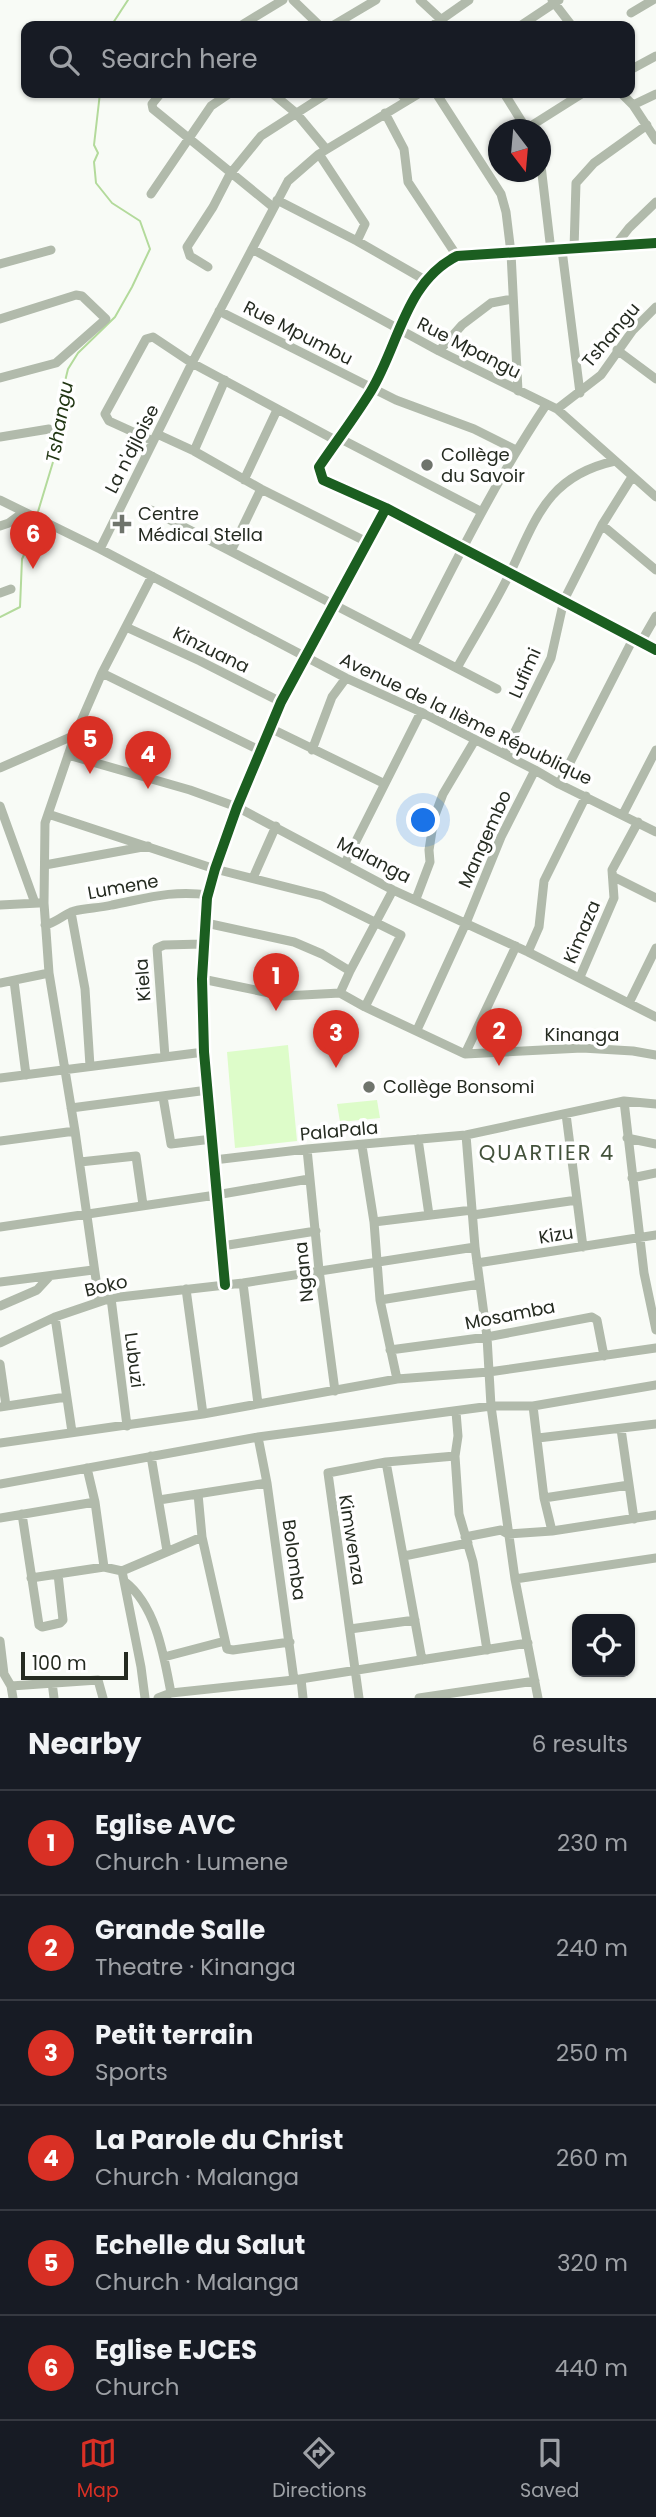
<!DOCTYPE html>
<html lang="en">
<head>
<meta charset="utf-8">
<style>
  :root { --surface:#171b24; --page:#242831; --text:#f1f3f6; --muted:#9ea1a6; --line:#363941; --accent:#d93025 }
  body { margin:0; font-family:Poppins,sans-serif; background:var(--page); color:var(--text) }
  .controls { position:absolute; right:21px; bottom:21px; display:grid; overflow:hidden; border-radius:14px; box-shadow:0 2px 5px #0004 }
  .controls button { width:63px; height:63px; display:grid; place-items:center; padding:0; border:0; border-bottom:2px solid var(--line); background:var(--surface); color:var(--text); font:35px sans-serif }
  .compass { position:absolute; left:488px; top:119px; width:63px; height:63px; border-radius:50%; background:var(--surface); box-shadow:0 2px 5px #0004; rotate:164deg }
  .scale { position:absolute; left:21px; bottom:18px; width:107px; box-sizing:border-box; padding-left:7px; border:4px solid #252b21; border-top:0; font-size:19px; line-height:24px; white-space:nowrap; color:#252b21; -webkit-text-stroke:5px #fff; paint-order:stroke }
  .you { position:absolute; left:424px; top:821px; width:24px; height:24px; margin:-18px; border:5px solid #fff; border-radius:50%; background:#1a73e8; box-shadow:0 0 0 10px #1a73e833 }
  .badge { display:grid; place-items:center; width:46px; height:46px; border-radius:50%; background:var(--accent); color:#fff; font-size:23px; font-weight:700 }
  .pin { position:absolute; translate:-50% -58px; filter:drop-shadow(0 2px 4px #0008) }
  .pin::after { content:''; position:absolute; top:37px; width:24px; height:21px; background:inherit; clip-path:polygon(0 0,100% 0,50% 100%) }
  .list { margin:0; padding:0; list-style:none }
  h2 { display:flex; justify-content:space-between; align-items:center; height:91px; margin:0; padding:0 28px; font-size:30px }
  h2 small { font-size:23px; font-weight:400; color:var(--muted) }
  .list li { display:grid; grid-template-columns:46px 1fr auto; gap:21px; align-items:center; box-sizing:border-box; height:105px; padding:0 28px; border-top:2px solid var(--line) }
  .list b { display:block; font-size:26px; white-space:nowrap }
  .list p { margin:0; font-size:23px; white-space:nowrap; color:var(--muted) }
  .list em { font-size:23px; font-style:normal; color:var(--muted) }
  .icon { flex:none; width:38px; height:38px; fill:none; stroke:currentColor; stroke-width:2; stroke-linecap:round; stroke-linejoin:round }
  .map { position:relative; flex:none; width:656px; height:1698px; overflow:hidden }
  .search { position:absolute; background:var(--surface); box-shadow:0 2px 5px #0004; left:21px; right:21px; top:21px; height:77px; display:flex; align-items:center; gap:18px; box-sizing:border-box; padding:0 24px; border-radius:14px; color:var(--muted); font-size:26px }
  .sheet { height:721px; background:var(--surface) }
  nav { display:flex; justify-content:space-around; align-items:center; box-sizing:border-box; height:98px; border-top:2px solid var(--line); background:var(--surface); font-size:19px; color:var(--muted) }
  nav a { display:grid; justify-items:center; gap:4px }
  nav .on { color:var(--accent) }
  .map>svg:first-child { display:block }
  .green { fill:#ddfcc9 }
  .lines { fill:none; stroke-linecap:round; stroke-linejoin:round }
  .stream { stroke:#b3da9b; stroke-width:2 }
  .minor { stroke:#b1baab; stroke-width:9 }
  .cycleway-casing { stroke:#fff; stroke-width:15 }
  .cycleway { stroke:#1b5e20; stroke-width:10 }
  .poi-dot { fill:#6f746c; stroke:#fff; stroke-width:2.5 }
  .labels { text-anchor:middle; stroke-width:7; stroke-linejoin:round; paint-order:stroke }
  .street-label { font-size:18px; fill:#252b21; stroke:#fff }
  .poi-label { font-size:18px; fill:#252b21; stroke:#fff; text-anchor:start }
  .water-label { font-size:19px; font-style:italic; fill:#213613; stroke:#fff }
  .quarter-label { font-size:21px; letter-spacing:2px; fill:#43523b; stroke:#fff }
</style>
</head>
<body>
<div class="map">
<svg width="656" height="1698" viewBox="0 0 656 1698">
  <rect width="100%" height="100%" fill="#f8fbf6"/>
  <!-- green -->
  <path class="green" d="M288,1045L297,1141L235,1148L227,1052Z
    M377,1100L380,1118L340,1122L337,1104Z"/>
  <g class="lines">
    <!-- stream -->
    <path class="stream" d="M111,26L128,0
      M37,515L53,462L57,414L68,369L78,353L115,317L132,287L150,249L140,221L112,203L96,183L94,162L98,153L94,145L100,93
      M0,617L20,607L22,559L30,542L35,520"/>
    <!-- minor -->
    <path class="minor" d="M293,0L320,26
      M420,0L448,26
      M552,0L572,26
      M631,13L653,0
      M240,26L283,0
      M332,26L376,0
      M432,26L469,0
      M520,26L559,0
      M630,70L656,56
      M161,93L152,104L153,109L273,207
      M272,93L296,113L326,149
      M399,93L408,100
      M436,93L501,194L506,212L511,253L518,391
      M504,93L527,130
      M621,93L633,105L656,140
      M633,105L656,94
      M385,113L404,149L408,182L457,256
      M526,129L583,93
      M319,154L365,224L357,241
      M540,157L551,251
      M151,194L211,106L230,93
      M277,200L357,241L425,280
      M656,243L457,256C405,282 399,345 371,391C355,417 336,442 319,467L323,480L386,508L656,650
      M614,247L629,228L656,202
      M252,249L439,351L557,409L656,497
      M574,249L576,183L594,163L647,125
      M562,250L580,393
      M0,264L51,250
      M208,267L190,256L187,247L213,207L230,174L261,136L328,93
      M219,311L396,400L474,429L516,450
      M0,319L76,295L82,296L106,319L56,363L0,378
      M617,350L656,379
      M439,351L462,325L491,303L512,299
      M557,409L601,375L633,330L656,307
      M157,434L194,451L261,489L367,542
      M0,437L49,429
      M339,438L482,512
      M153,441L109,421L105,414L146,339L153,337L192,363L337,441
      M194,451L225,380
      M244,480L277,410
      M0,500L100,549L346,678L421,712L535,770L559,784L656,832
      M151,510L497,689
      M602,525L656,570
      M0,526L9,523L24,512
      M100,549L192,363L288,181L319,154L420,93
      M231,551L261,489
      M0,593L11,589
      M126,627L200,661L281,702
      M641,642L656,616
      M413,645C455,563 495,481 546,405
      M457,668C474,637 494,606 510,573C536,519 547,476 615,461
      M102,673L259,750
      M270,728L383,783
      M312,750L332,697L346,678
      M504,754L551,658L564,600L602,525L632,477
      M68,755L190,790L237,807L393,890L528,952L656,1017
      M0,768L75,735
      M559,784L633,639
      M0,806L35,903
      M48,814L215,869L322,896L401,935L365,1007
      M623,814L656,750
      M345,863L421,712
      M45,865L148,846
      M614,877L656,898
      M253,878L276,826
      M416,899L430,862L429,850L434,818L443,794L475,740
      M0,905L39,903
      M71,912L85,989L90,1066
      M206,923L294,942L322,954L350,971
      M45,925C56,923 64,914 74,911C86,908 100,908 112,905C148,898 171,890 209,895
      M528,952L539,927L544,881L586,796
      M580,977L614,898L612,870L638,822
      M202,979L284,996L340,993
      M14,981L26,1075
      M0,983L49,973
      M340,993L365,1007L465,1054L582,1048L633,1051L656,1055
      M340,993L350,971L393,890
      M629,1003L656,948
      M417,1030L466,923L501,837L535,770
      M465,1054L516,946
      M165,1057L157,948L164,945L203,944
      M0,1078L204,1052
      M163,1097L171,1144L212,1139
      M624,1101L644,1273L656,1330
      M71,1108L208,1090
      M566,1114L583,1247
      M466,1135L475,1247L487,1337L491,1406L515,1579L538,1698
      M627,1138L656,1144
      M418,1139L429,1215
      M0,1141L75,1131
      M362,1146L374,1222L380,1300L397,1379
      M307,1149L319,1270L335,1391
      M214,1160L307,1149L466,1135L624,1101L656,1104
      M80,1162L136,1156L143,1205
      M632,1178L656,1173
      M473,1215L577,1200
      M374,1222L472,1210
      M0,1227L216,1195L309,1179
      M222,1246L316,1231
      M477,1263L656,1235
      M0,1282L93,1270
      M243,1283L258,1404
      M225,1285L204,1052L202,979L207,898L215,869L237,807L281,702L386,508
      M186,1289L203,1414
      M111,1298L127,1426
      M380,1300L480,1284
      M99,1301L75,1131L49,973L44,903L45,823L75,735L102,673L152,576
      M0,1306L37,1290L49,1277
      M55,1317L72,1432
      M0,1343L55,1317L111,1298L243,1283L475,1247
      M390,1350L487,1337L592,1317L597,1320L604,1356
      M0,1364L6,1406
      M533,1406L544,1498L552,1531
      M0,1407L66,1397
      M456,1412L458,1436L455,1456L459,1514L473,1562L487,1650
      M621,1429L634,1519
      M258,1437L267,1483L294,1680
      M538,1438L656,1424
      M0,1443L203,1414L397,1379L489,1372L656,1348
      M151,1456L167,1551
      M386,1462L422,1660
      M87,1468L95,1502L104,1567
      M0,1484L258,1437L491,1406H533L656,1385
      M198,1494L202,1537L227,1649L233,1650L290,1642
      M544,1498L629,1485
      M159,1500L267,1483
      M22,1514L39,1625L42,1627L60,1623L63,1620L58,1574
      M0,1518L95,1502
      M465,1537L501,1530L508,1534L552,1531L656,1515
      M404,1556L468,1543
      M122,1571L141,1667L145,1698
      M31,1578L104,1567L122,1571L202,1537
      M515,1579L656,1558
      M124,1581C156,1605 164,1656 171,1693
      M350,1629L415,1620
      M0,1641L4,1674L11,1686L13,1698
      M164,1657L225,1641
      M301,1679L303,1698
      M52,1682L54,1698
      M11,1686L98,1680L103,1698
      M158,1698L171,1693L294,1680L528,1643
      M359,1698L328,1473L386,1462L455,1456
      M419,1698L535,1681"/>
    <defs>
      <path id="cycleway" d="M656,243L457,256C405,282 399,345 371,391C355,417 336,442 319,467L323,480L386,508L656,650
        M225,1285L204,1052L202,979L207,898L215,869L237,807L281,702L386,508"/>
    </defs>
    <!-- cycleway casing -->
    <use href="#cycleway" class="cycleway-casing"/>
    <!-- cycleway -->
    <use href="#cycleway" class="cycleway"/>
  </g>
  <!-- markers -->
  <g class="poi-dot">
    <circle cx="427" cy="465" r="7"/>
    <path d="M118.5 513.5h7v7h7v7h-7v7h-7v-7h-7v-7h7z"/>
    <circle cx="369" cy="1087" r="7"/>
  </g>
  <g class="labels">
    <!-- street labels -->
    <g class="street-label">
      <text transform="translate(298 333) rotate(27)" y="6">Rue Mpumbu</text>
      <text transform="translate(611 335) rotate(-50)" y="6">Tshangu</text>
      <text transform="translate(469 348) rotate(27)" y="6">Rue Mpangu</text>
      <text transform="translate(132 449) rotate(-63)" y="6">La n'djloise</text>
      <text transform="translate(211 650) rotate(26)" y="6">Kinzuana</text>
      <text transform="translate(525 673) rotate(-66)" y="6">Lufimi</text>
      <text transform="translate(466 719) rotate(26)" y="6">Avenue de la IIème République</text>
      <text transform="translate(485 839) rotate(-66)" y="6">Mangembo</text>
      <text transform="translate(374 860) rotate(27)" y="6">Malanga</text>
      <text transform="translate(123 887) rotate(-10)" y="6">Lumene</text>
      <text transform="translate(582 932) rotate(-67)" y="6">Kimaza</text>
      <text transform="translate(143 980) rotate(-94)" y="6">Kiela</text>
      <text x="582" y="1041">Kinanga</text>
      <text transform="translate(339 1131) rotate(-5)" y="6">PalaPala</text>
      <text transform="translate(556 1235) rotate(-9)" y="6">Kizu</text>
      <text transform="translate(304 1272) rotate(-96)" y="6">Ngana</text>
      <text transform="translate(106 1286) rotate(-13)" y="6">Boko</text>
      <text transform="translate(510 1315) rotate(-11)" y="6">Mosamba</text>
      <text transform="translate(134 1360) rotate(83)" y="6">Lubuzi</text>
      <text transform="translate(352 1540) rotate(81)" y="6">Kimwenza</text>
      <text transform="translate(294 1560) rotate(82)" y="6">Bolomba</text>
    </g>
    <!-- poi labels -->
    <g class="poi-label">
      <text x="441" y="461">Collège<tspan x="441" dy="21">du Savoir</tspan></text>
      <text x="138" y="520">Centre<tspan x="138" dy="21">Médical Stella</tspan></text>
      <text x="383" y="1093">Collège Bonsomi</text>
    </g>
    <!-- water labels -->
    <g class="water-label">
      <text transform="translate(59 422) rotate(-80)" y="7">Tshangu</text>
    </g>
    <!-- quarter labels -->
    <g class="quarter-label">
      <text x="547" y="1160">QUARTIER 4</text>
    </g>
  </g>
</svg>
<div class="controls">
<button><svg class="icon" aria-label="locate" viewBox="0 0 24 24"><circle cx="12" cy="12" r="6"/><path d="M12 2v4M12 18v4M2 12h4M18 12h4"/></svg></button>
</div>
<svg class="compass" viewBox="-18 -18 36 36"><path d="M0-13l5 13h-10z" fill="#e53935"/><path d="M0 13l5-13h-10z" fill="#9ea1a6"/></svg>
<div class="scale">100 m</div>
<div class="you"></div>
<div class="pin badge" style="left:276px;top:1011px">1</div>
<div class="pin badge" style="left:499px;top:1066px">2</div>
<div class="pin badge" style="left:336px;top:1068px">3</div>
<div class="pin badge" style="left:148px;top:789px">4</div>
<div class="pin badge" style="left:90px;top:774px">5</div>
<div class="pin badge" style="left:33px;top:569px">6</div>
<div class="search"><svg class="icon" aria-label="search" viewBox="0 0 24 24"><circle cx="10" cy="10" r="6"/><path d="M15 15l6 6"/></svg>Search here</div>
</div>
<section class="sheet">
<h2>Nearby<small>6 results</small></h2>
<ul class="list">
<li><span class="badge">1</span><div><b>Eglise AVC</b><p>Church · Lumene</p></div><em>230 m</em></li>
<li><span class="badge">2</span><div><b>Grande Salle</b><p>Theatre · Kinanga</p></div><em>240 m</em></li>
<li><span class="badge">3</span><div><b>Petit terrain</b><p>Sports</p></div><em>250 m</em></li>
<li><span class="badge">4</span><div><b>La Parole du Christ</b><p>Church · Malanga</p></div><em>260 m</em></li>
<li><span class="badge">5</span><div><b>Echelle du Salut</b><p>Church · Malanga</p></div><em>320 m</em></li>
<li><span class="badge">6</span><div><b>Eglise EJCES</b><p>Church</p></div><em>440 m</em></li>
</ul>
</section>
<nav>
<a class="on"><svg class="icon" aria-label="map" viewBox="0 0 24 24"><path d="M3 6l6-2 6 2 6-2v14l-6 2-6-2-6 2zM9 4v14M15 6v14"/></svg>Map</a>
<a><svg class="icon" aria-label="directions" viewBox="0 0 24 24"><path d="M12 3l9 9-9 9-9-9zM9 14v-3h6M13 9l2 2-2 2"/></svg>Directions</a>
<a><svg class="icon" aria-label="saved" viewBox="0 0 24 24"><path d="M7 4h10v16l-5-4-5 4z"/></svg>Saved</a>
</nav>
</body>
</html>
